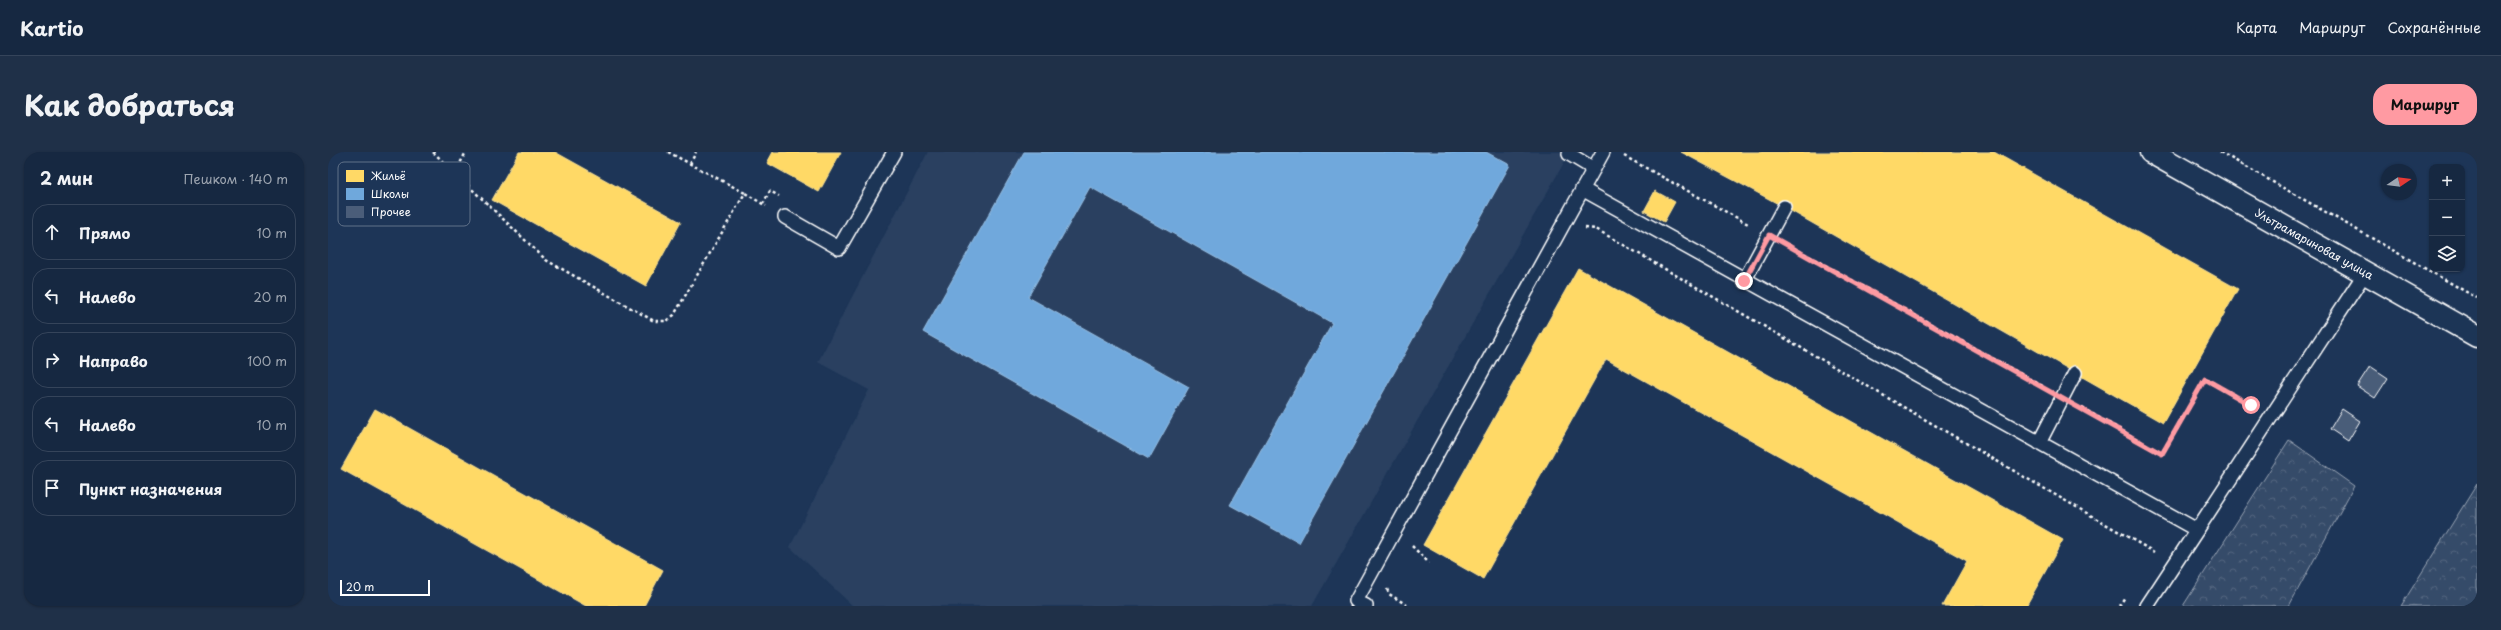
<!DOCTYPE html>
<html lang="ru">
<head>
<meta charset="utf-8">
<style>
  :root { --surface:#162841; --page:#1f3048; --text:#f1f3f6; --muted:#9ea6b1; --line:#35445a; --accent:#ff9aa2 }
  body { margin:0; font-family:"Playpen Sans",sans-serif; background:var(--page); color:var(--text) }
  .controls { position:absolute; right:12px; top:12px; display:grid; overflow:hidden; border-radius:8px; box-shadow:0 1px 3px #0004 }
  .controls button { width:36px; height:36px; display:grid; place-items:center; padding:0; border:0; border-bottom:1px solid var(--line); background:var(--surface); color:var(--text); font:20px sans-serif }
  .compass { position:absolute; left:2053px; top:12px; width:36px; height:36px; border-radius:50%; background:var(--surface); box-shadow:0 1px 3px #0004; rotate:77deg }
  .scale { position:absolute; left:12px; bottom:10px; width:90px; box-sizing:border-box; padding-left:4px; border:2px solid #fff; border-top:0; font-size:11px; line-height:14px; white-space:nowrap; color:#fff; -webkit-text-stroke:3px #1d3557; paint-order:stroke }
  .stop { position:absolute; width:12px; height:12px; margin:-9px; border:3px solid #ff9aa2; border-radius:50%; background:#fff }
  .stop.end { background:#ff9aa2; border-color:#fff; box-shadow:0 1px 4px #0008 }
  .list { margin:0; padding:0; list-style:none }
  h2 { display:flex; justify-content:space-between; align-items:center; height:52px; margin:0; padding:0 16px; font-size:17px }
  h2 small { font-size:13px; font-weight:400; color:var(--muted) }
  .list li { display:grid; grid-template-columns:26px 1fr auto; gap:12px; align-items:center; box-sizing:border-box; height:56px; margin:0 8px 8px; padding:0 8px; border:1px solid var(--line); border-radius:16px }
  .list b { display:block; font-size:15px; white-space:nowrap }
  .list em { font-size:13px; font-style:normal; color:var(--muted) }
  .icon { flex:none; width:22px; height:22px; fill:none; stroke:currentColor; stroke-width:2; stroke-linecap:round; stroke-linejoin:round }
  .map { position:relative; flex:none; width:2149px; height:454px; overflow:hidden; border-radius:16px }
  header { display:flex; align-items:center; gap:24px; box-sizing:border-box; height:56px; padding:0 20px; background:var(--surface); border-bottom:1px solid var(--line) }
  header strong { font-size:19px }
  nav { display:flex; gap:22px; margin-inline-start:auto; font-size:14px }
  .intro { display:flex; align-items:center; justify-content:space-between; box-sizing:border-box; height:96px; padding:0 24px }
  h1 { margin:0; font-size:28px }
  .button { padding:10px 18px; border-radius:16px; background:var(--accent); color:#111; font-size:14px; font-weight:700 }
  main { display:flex; gap:24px; padding:0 24px }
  aside { flex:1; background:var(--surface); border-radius:16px; box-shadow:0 1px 3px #0004 }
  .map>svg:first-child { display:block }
  .built { fill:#2a4161 }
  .forest { fill:url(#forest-crowns); stroke:#9aa5b4 }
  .homes { fill:#ffd966; stroke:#ffe494 }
  .schools { fill:#6fa8dc; stroke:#9ac2e6 }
  .building { fill:#4a5d79; stroke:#fff }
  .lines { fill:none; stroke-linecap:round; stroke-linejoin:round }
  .lane-casing { stroke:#fff; stroke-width:16 }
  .street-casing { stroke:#fff; stroke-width:25 }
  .path { stroke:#fff; stroke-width:2.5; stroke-dasharray:3 3; stroke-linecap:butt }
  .lane { stroke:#1d3557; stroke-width:13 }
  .street { stroke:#1d3557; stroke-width:22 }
  .route { stroke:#ff9aa2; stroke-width:5 }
  .labels { text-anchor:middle; stroke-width:4; stroke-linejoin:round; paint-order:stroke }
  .street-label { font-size:11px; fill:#fff; stroke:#1d3557 }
  .key { fill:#1d3557; stroke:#617289; stroke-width:1 }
  .key-label { font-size:11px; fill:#fff }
</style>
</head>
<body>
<header>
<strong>Kartio</strong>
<nav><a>Карта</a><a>Маршрут</a><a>Сохранённые</a></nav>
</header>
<div class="intro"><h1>Как добраться</h1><a class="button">Маршрут</a></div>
<main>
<aside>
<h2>2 мин<small>Пешком · 140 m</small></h2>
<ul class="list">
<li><svg class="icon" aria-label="ahead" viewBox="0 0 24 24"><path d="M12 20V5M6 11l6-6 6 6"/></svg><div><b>Прямо</b></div><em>10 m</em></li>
<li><svg class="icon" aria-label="left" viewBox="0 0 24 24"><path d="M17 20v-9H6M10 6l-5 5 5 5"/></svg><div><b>Налево</b></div><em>20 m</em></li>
<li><svg class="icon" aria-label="right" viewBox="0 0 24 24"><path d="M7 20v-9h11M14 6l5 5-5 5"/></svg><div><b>Направо</b></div><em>100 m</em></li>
<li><svg class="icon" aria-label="left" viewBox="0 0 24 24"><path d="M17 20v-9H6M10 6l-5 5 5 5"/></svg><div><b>Налево</b></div><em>10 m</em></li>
<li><svg class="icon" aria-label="arrive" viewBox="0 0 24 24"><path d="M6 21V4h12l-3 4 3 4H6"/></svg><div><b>Пункт назначения</b></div></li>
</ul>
</aside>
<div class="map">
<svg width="2149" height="454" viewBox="0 0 2149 454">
  <defs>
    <pattern id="forest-crowns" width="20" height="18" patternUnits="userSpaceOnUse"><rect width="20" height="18" fill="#364b69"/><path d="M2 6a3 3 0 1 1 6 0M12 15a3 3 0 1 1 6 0" fill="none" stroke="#546680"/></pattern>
  </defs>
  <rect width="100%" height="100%" fill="#1d3557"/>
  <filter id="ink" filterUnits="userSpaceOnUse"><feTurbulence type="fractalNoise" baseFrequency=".025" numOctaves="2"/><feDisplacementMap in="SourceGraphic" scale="8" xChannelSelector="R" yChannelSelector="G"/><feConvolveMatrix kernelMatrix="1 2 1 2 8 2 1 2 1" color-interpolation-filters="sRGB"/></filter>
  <g filter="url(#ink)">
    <!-- built -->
    <path class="built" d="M600,0H1242L984,454H525L462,395L541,238L490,210Z"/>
    <!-- forest -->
    <path class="forest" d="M1961,288L2026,334L1961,454H1855Z
      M2149,332V454H2073Z"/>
    <!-- homes -->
    <path class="homes" d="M191,0H227L353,70L318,134L164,48Z
      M445,0H513L491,40L439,11Z
      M1353,0H1666L1910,137L1835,271L1456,55Z
      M1327,39L1347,50L1336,70L1316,59Z
      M1250,116L1735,388L1698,454H1614L1639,409L1278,207L1155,427L1095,393Z
      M47,257L335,418L316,454H258L13,317Z"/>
    <!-- schools -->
    <path class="schools" d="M696,0H1158L1182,13L971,391L902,353L1004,171L762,35L700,145L861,235L821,307L595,180Z"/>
    <!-- building -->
    <path class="building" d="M2042,214L2060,226L2047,246L2029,234Z
      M2014,257L2032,269L2020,289L2002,277Z"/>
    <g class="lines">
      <defs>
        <path id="lane" d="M1241,2L1266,17
          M1254,37L1869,378L2037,121
          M457,65L511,96L566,0
          M1416,129L1456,55
          M1711,291L1747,221
          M1038,454L1028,449L1275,0
          M1819,454L1869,378"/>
        <path id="street" d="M1823,0L2149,184"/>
      </defs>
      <!-- lane casing -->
      <use href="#lane" class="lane-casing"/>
      <!-- street casing -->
      <use href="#street" class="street-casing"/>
      <!-- path -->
      <path class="path" d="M105,0L218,108L326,169H339L346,163L417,41L438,54
        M340,0L417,41
        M1892,0L2149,146
        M1296,4L1422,73
        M362,12L368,0
        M127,21L138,0
        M435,52L442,39L451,44
        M1257,76L1268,77L1826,400
        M1460,93L1716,235
        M1754,256L1834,302L1877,227L1923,253
        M1084,394L1101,411
        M1059,437L1061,442L1079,453
        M1791,454L1797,445"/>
      <!-- lane -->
      <use href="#lane" class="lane"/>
      <!-- street -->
      <use href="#street" class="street"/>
    </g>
  </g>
  <g class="lines" filter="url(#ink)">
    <!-- route -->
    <path class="route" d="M1416,129L1441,83L1834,302L1877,227L1923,253"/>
  </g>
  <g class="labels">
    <!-- street labels -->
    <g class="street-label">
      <text transform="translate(1986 92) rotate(29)" y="4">Ультрамариновая улица</text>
    </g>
  </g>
  <!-- legend -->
  <rect x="10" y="10" width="132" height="64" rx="6" class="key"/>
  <rect x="18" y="18" width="18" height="12" fill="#ffd966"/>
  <rect x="18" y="36" width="18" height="12" fill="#6fa8dc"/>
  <rect x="18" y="54" width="18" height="12" fill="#4a5d79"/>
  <g class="key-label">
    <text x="43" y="28">Жильё</text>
    <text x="43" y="46">Школы</text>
    <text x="43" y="64">Прочее</text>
  </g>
</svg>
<div class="controls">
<button>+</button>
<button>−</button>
<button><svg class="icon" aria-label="layers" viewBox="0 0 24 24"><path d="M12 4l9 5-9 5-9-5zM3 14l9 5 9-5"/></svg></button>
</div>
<svg class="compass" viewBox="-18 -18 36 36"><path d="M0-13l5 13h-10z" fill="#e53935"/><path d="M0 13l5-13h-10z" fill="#9ea6b1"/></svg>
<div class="scale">20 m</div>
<div class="stop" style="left:1923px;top:253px"></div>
<div class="stop end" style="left:1416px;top:129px"></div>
</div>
</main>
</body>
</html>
